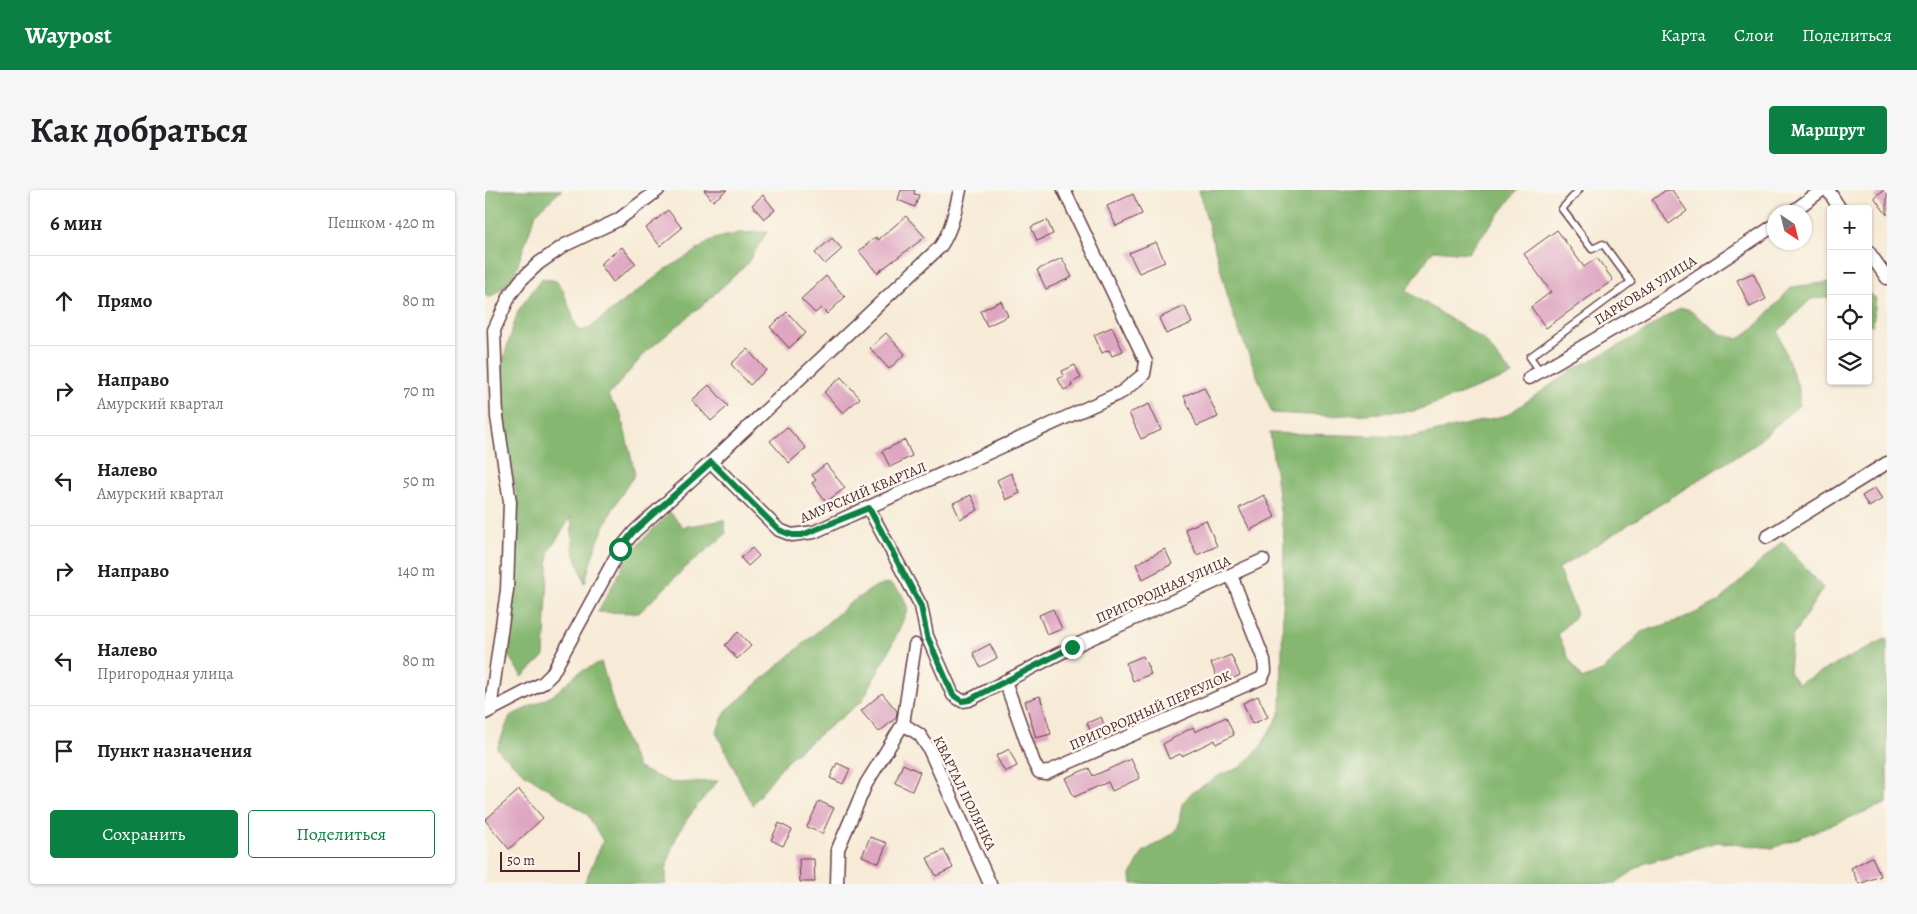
<!DOCTYPE html>
<html lang="ru">
<head>
<meta charset="utf-8">
<style>
  :root { --surface:#fff; --page:#f6f6f6; --text:#202124; --muted:#757577; --line:#e0e0e0; --accent:#0b8043 }
  body { margin:0; font-family:Alegreya,serif; background:var(--page); color:var(--text) }
  .controls { position:absolute; right:15px; top:15px; display:grid; overflow:hidden; border-radius:5px; box-shadow:0 1px 4px #0004 }
  .controls button { width:45px; height:45px; display:grid; place-items:center; padding:0; border:0; border-bottom:1px solid var(--line); background:var(--surface); color:var(--text); font:25px sans-serif }
  .compass { position:absolute; left:1282px; top:15px; width:45px; height:45px; border-radius:50%; background:var(--surface); box-shadow:0 1px 4px #0004; rotate:145deg }
  .scale { position:absolute; left:15px; bottom:12px; width:80px; box-sizing:border-box; padding-left:5px; border:2px solid #4a1f2b; border-top:0; font-size:14px; line-height:18px; white-space:nowrap; color:#4a1f2b; -webkit-text-stroke:4px #fbf7ec; paint-order:stroke }
  .stop { position:absolute; width:15px; height:15px; margin:-11px; border:4px solid #0b8043; border-radius:50%; background:#fff }
  .stop.end { background:#0b8043; border-color:#fff; box-shadow:0 1px 5px #0008 }
  .list { margin:0; padding:0; list-style:none }
  h2 { display:flex; justify-content:space-between; align-items:center; height:65px; margin:0; padding:0 20px; font-size:21px }
  h2 small { font-size:16px; font-weight:400; color:var(--muted) }
  .list li { display:grid; grid-template-columns:32px 1fr auto; gap:15px; align-items:center; box-sizing:border-box; height:90px; padding:0 20px; border-top:1px solid var(--line) }
  .list b { display:block; font-size:19px; white-space:nowrap }
  .list p { margin:0; font-size:16px; white-space:nowrap; color:var(--muted) }
  .list em { font-size:16px; font-style:normal; color:var(--muted) }
  .actions { display:flex; gap:10px; padding:15px 20px }
  .actions a { flex:1; padding:11px 0; border:1px solid var(--accent); border-radius:5px; text-align:center; font-size:18px; color:var(--accent) }
  .actions .main { background:var(--accent); color:#fff }
  .icon { flex:none; width:28px; height:28px; fill:none; stroke:currentColor; stroke-width:2; stroke-linecap:round; stroke-linejoin:round }
  .map { position:relative; flex:none; width:1402px; height:694px; overflow:hidden; border-radius:5px }
  header { display:flex; align-items:center; gap:30px; box-sizing:border-box; height:70px; padding:0 25px; background:var(--accent); color:#fff }
  header strong { font-size:24px }
  nav { display:flex; gap:28px; margin-inline-start:auto; font-size:18px }
  .intro { display:flex; align-items:center; justify-content:space-between; box-sizing:border-box; height:120px; padding:0 30px }
  h1 { margin:0; font-size:35px }
  .button { padding:12px 22px; border-radius:5px; background:var(--accent); color:#fff; font-size:18px; font-weight:700 }
  main { display:flex; gap:30px; padding:0 30px }
  aside { flex:1; background:var(--surface); border-radius:5px; box-shadow:0 1px 4px #0004 }
  .map>svg:first-child { display:block }
  .forest { fill:#86b771; stroke:#686b4e }
  .building { fill:#dea6c1 }
  .lines { fill:none; stroke-linecap:round; stroke-linejoin:round }
  .lane-casing { stroke:#643e45; stroke-width:9 }
  .street-casing { stroke:#643e45; stroke-width:15 }
  .lane { stroke:#fff; stroke-width:6 }
  .street { stroke:#fff; stroke-width:12 }
  .route { stroke:#0b8043; stroke-width:6 }
  .labels { text-anchor:middle; stroke-width:5; stroke-linejoin:round; paint-order:stroke }
  .street-label { font-size:14px; fill:#4a1f2b; stroke:#fbf7ec }
</style>
</head>
<body>
<header>
<strong>Waypost</strong>
<nav><a>Карта</a><a>Слои</a><a>Поделиться</a></nav>
</header>
<div class="intro"><h1>Как добраться</h1><a class="button">Маршрут</a></div>
<main>
<aside>
<h2>6 мин<small>Пешком · 420 m</small></h2>
<ul class="list">
<li><svg class="icon" aria-label="ahead" viewBox="0 0 24 24"><path d="M12 20V5M6 11l6-6 6 6"/></svg><div><b>Прямо</b></div><em>80 m</em></li>
<li><svg class="icon" aria-label="right" viewBox="0 0 24 24"><path d="M7 20v-9h11M14 6l5 5-5 5"/></svg><div><b>Направо</b><p>Амурский квартал</p></div><em>70 m</em></li>
<li><svg class="icon" aria-label="left" viewBox="0 0 24 24"><path d="M17 20v-9H6M10 6l-5 5 5 5"/></svg><div><b>Налево</b><p>Амурский квартал</p></div><em>50 m</em></li>
<li><svg class="icon" aria-label="right" viewBox="0 0 24 24"><path d="M7 20v-9h11M14 6l5 5-5 5"/></svg><div><b>Направо</b></div><em>140 m</em></li>
<li><svg class="icon" aria-label="left" viewBox="0 0 24 24"><path d="M17 20v-9H6M10 6l-5 5 5 5"/></svg><div><b>Налево</b><p>Пригородная улица</p></div><em>80 m</em></li>
<li><svg class="icon" aria-label="arrive" viewBox="0 0 24 24"><path d="M6 21V4h12l-3 4 3 4H6"/></svg><div><b>Пункт назначения</b></div></li>
</ul>
<div class="actions"><a class="main">Сохранить</a><a>Поделиться</a></div>
</aside>
<div class="map">
<svg width="1402" height="694" viewBox="0 0 1402 694">
  <rect width="100%" height="100%" fill="#fbf7ec"/>
  <filter id="ink" filterUnits="userSpaceOnUse"><feTurbulence type="fractalNoise" baseFrequency=".02" numOctaves="2"/><feDisplacementMap in="SourceGraphic" scale="10" xChannelSelector="R" yChannelSelector="G"/><feConvolveMatrix kernelMatrix="1 2 1 2 8 2 1 2 1" color-interpolation-filters="sRGB"/></filter>
  <filter id="wash" filterUnits="userSpaceOnUse"><feTurbulence type="fractalNoise" baseFrequency=".0096" numOctaves="4" result="noise"/><feDisplacementMap in="SourceGraphic" scale="20" xChannelSelector="R" yChannelSelector="G"/><feGaussianBlur stdDeviation="1.12" result="paint"/><feColorMatrix in="noise" values="0 0 0 0 0 0 0 0 0 0 0 0 0 0 0 0 0 1.4 0 .05"/><feComposite in="paint" operator="in"/></filter>
  <g filter="url(#wash)">
    <rect width="100%" height="100%" fill="#f7ebd7"/>
    <!-- forest -->
    <path class="forest" d="M0,0H77L51,23L29,85L20,96L4,108L0,105Z
      M714,0H1033L983,63L948,60L921,101L999,150L1027,185L930,221L844,226L787,223L748,125Z
      M282,42L261,75L221,112L162,161L123,206L136,225L150,284C126,318 109,353 100,393L88,359L86,327L64,361L59,466L37,487L22,463L33,313L21,249L16,177L33,121L57,88L71,91L77,98L92,138L97,141L104,138L180,80L229,49L254,43Z
      M1346,92V107L1326,109L1293,142L1314,200V215L1269,255L1073,379L1092,424L1073,444L1083,467L1097,489L1117,481L1156,442L1198,429L1235,411L1297,351L1338,398L1307,447L1304,482L1313,494L1402,448V613L1288,658L1232,652L1158,674L1129,694H647L646,685L658,662L686,645L693,637L697,614L705,604L735,585L754,578L763,570L776,556L796,521L799,350L785,243L927,247L1022,225L1086,181L1152,146L1194,119H1203L1235,144L1254,149L1270,137L1307,97Z
      M1383,103L1391,108L1388,135L1383,134Z
      M185,322L198,337L239,330L241,344L200,378L154,423L113,422L145,363Z
      M404,393L417,404L423,419L405,459L377,511L302,570L267,615L231,542L241,521L364,414L388,398Z
      M116,472L136,540L153,578L187,593L233,591C207,621 179,652 181,694H99L118,651L102,624L37,582L12,559L25,526L67,506L93,483Z"/>
    <g id="blocks">
      <!-- building -->
      <path class="building" d="M219,0H242L228,11Z
        M416,0H430L429,4L434,5L430,17L413,10Z
        M1181,0H1187L1202,21L1184,34L1167,10Z
        M1399,0H1402V25L1389,7Z
        M648,4L657,24L631,36L622,16Z
        M278,5L290,20L279,29L267,15Z
        M183,20L197,38L175,56L161,38Z
        M421,26L440,47L392,83L374,61L391,47L393,50Z
        M562,30L568,44L552,51L546,37Z
        M1072,40L1099,77L1112,68L1128,90L1061,138L1046,117L1066,102L1039,64Z
        M347,48L357,59L340,74L330,63Z
        M671,52L680,72L654,83L644,63Z
        M137,57L151,74L128,92L115,74Z
        M577,68L587,87L561,99L552,80Z
        M1268,83L1281,109L1265,117L1252,90Z
        M341,86L360,107L342,124L336,118L330,123L316,109Z
        M516,111L523,126L502,136L495,121Z
        M700,116L707,133L681,144L674,128Z
        M302,122L321,143L304,158L285,137Z
        M627,137L638,161L627,166L624,160L617,163L609,145Z
        M401,143L420,164L404,179L385,158Z
        M262,159L281,180L265,195L246,174Z
        M590,175L596,188L586,193L587,196L579,200L573,189L579,186L577,181Z
        M356,187L375,208L358,223L339,202Z
        M224,195L243,216L226,231L207,210Z
        M719,197L733,227L712,236L699,206Z
        M664,214L676,240L656,249L644,223Z
        M302,237L321,258L304,273L285,251Z
        M420,250L427,266L405,277L397,261Z
        M341,274L360,298L341,312L327,293L331,290L327,285Z
        M526,283L535,303L521,310L512,290Z
        M1390,298L1397,309L1384,317L1377,306Z
        M486,305L493,320L475,329L468,313Z
        M779,305L790,327L765,340L754,318Z
        M721,330L732,356L712,365L700,339Z
        M267,358L274,366L263,376L256,368Z
        M680,359L687,374L658,389L651,374Z
        M568,419L577,439L562,445L554,425Z
        M253,442L266,456L252,469L240,455Z
        M505,454L512,468L495,477L488,463Z
        M746,465L755,485L735,495L726,473Z
        M658,466L666,484L648,491L641,473Z
        M397,503L412,521L411,528L394,542L376,521Z
        M555,506L566,544L551,548L540,511Z
        M773,506L783,527L767,534L758,513Z
        M616,527L622,541L608,547L602,533Z
        M741,527L749,545L731,554L730,550L697,566L695,564L684,569L678,554L708,537L710,542Z
        M524,559L532,576L520,582L511,566Z
        M646,569L655,588L627,601L623,592L589,607L580,588L604,578L608,586Z
        M352,573L365,579L358,594L345,588Z
        M418,574L435,582L427,601L410,593Z
        M34,600L58,628L24,659L0,630Z
        M334,611L349,618L337,644L322,637Z
        M294,633L307,640L298,656L286,650Z
        M385,647L402,653L394,673L377,666Z
        M459,660L468,678L451,686L442,668Z
        M1387,667L1396,686L1374,694L1366,678Z
        M314,669H329L330,692H315Z"/>
    </g>
  </g>
  <g filter="url(#ink)">
    <use href="#blocks" fill-opacity="0" stroke="#643e45" stroke-width="1"/>
    <g class="lines">
      <defs>
        <path id="lane" d="M1055,181L1045,167L1146,92L1118,54L1107,59L1077,19L1094,0"/>
        <path id="street" d="M475,0C470,20 467,40 455,57L226,272L294,340L307,345L329,342L637,202L659,184L661,172L579,0
          M1343,0L1355,19
          M1307,22L1337,0
          M1383,61L1402,88
          M1044,188L1174,112L1290,35
          M383,317L436,416L442,446L468,505L477,511L484,510L587,457L778,370
          M1282,347L1402,273
          M520,491L549,573L554,582L560,583L777,488L780,481L779,470L746,385
          M5,520L22,400L25,312L12,227L9,140L25,105L36,90L54,73L80,55L133,30L173,0
          M0,523L58,493L67,484L135,359L149,342L226,272
          M418,534L435,545L444,559L505,694
          M352,694L353,659L381,594L418,534L430,455"/>
      </defs>
      <!-- lane casing -->
      <use href="#lane" class="lane-casing"/>
      <!-- street casing -->
      <use href="#street" class="street-casing"/>
      <!-- lane -->
      <use href="#lane" class="lane"/>
      <!-- street -->
      <use href="#street" class="street"/>
    </g>
  </g>
  <g class="lines" filter="url(#ink)">
    <!-- route -->
    <path class="route" d="M135,359L148,342L226,272L294,340L307,345H317L384,318L436,416L442,446L468,505L477,511L484,510L587,457"/>
  </g>
  <g class="labels">
    <!-- street labels -->
    <g class="street-label">
      <text transform="translate(1160 100) rotate(-32)" y="5">ПАРКОВАЯ УЛИЦА</text>
      <text transform="translate(378 302) rotate(-23)" y="5">АМУРСКИЙ КВАРТАЛ</text>
      <text transform="translate(678 399) rotate(-24)" y="5">ПРИГОРОДНАЯ УЛИЦА</text>
      <text transform="translate(665 520) rotate(-24)" y="5">ПРИГОРОДНЫЙ ПЕРЕУЛОК</text>
      <text transform="translate(480 603) rotate(64)" y="5">КВАРТАЛ ПОЛЯНКА</text>
    </g>
  </g>
</svg>
<div class="controls">
<button>+</button>
<button>−</button>
<button><svg class="icon" aria-label="locate" viewBox="0 0 24 24"><circle cx="12" cy="12" r="6"/><path d="M12 2v4M12 18v4M2 12h4M18 12h4"/></svg></button>
<button><svg class="icon" aria-label="layers" viewBox="0 0 24 24"><path d="M12 4l9 5-9 5-9-5zM3 14l9 5 9-5"/></svg></button>
</div>
<svg class="compass" viewBox="-18 -18 36 36"><path d="M0-13l5 13h-10z" fill="#e53935"/><path d="M0 13l5-13h-10z" fill="#757577"/></svg>
<div class="scale">50 m</div>
<div class="stop" style="left:135px;top:359px"></div>
<div class="stop end" style="left:587px;top:457px"></div>
</div>
</main>
</body>
</html>
